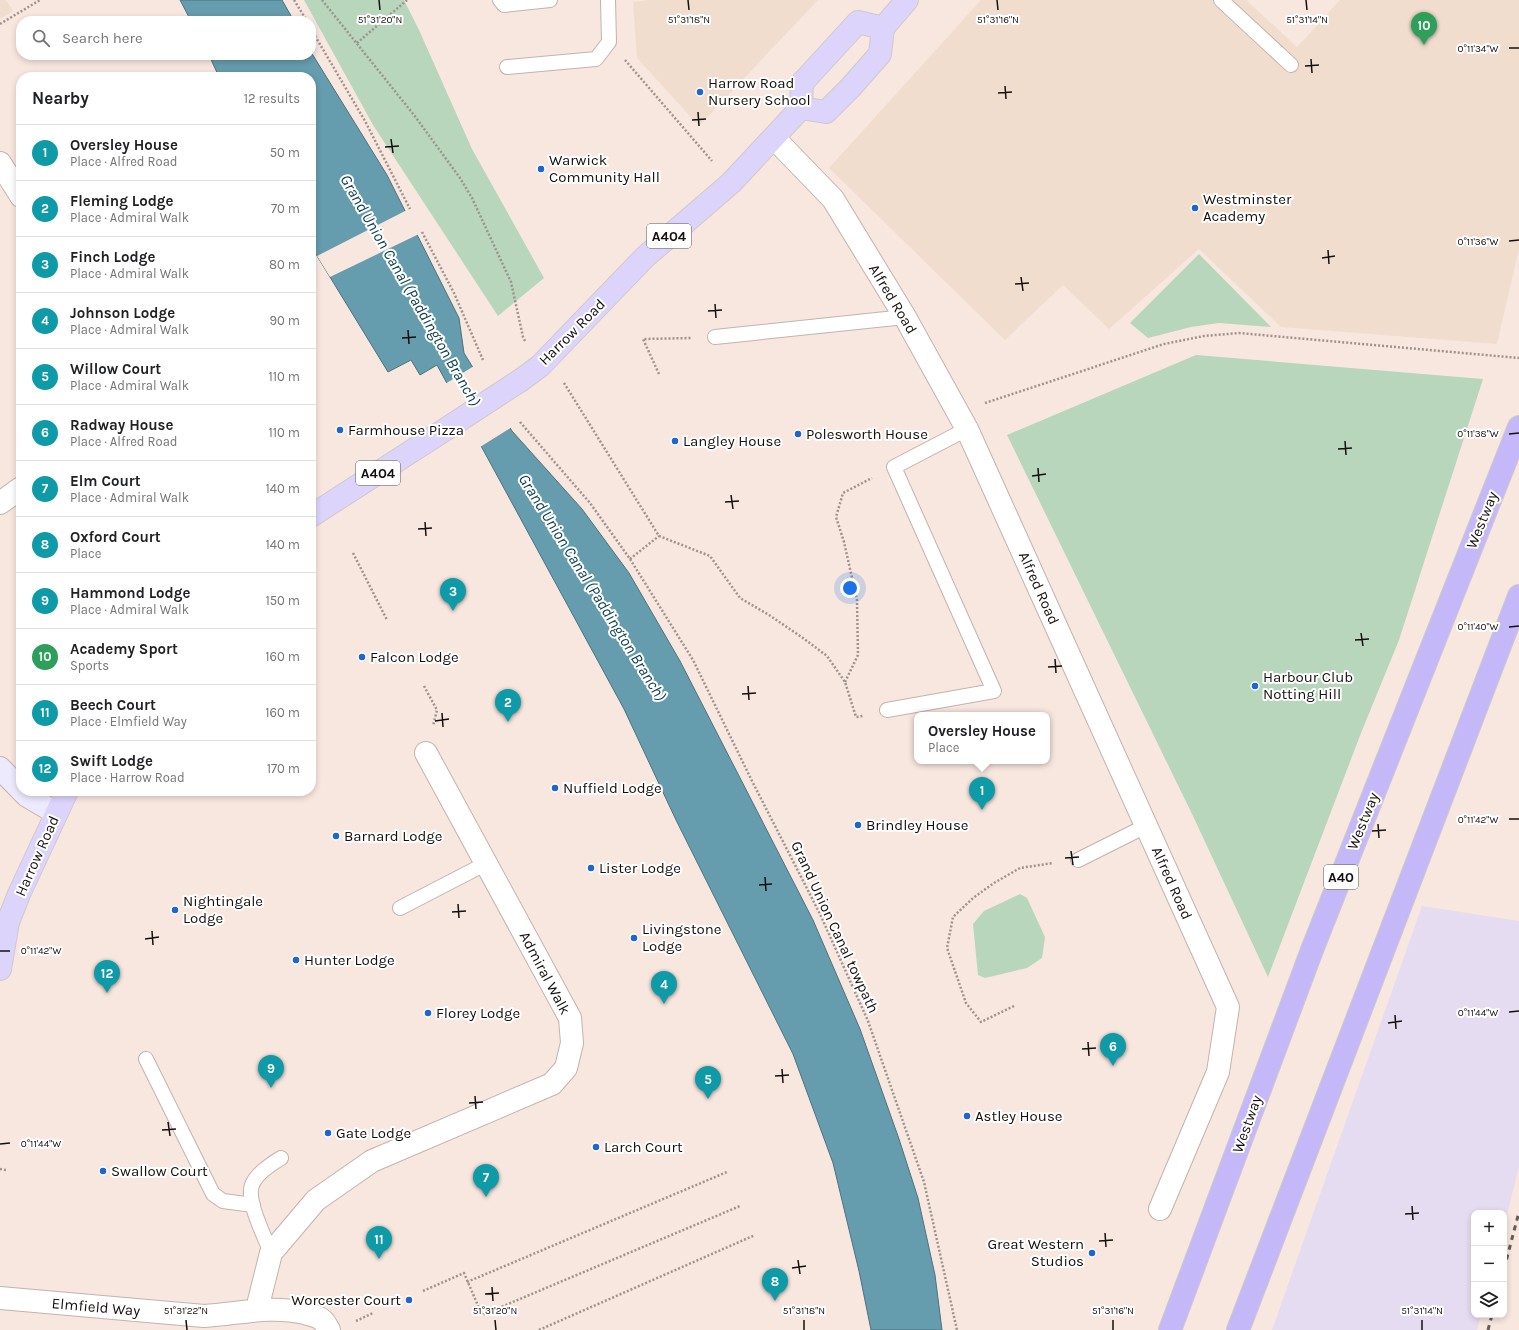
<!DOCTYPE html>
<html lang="en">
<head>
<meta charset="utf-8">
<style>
  :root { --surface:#fff; --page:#f6f6f6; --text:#202124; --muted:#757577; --line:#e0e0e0; --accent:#1d65d0 }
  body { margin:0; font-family:Karla,sans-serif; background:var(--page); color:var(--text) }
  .controls { position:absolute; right:12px; bottom:12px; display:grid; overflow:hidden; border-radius:8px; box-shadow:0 2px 6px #0003 }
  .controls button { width:36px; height:36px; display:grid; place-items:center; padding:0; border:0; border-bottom:1px solid var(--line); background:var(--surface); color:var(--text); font:20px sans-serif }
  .you { position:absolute; left:850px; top:588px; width:14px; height:14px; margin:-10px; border:3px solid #fff; border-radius:50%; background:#1a73e8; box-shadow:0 0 0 6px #1a73e833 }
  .badge { display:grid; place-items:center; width:26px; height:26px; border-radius:50%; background:var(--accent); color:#fff; font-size:13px; font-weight:700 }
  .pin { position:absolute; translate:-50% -33px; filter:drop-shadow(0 1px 2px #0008) }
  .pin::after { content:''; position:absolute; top:21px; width:14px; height:12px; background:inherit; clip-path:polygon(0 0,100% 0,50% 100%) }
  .popup { position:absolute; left:914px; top:712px; width:136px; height:52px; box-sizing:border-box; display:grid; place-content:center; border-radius:8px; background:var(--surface); filter:drop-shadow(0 1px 3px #0005); font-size:13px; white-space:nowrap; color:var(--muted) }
  .popup b { font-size:15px; color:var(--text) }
  .popup::after { content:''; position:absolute; left:50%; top:100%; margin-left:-8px; border:8px solid transparent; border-top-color:var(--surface) }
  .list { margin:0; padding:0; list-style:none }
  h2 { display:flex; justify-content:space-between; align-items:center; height:52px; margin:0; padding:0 16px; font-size:17px }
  h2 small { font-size:13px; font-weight:400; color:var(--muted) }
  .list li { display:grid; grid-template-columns:26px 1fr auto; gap:12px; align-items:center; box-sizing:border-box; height:56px; padding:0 16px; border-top:1px solid var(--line) }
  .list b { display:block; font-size:15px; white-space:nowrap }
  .list p { margin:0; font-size:13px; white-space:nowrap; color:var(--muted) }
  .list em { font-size:13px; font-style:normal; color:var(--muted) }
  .icon { flex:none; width:22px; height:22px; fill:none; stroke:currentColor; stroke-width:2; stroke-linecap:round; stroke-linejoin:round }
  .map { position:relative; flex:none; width:1519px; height:1330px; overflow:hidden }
  .search { position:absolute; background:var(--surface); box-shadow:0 2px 6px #0003; left:16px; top:16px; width:300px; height:44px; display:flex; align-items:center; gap:10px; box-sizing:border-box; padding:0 14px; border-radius:16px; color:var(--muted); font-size:15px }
  .panel { position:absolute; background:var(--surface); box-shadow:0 2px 6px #0003; left:16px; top:72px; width:300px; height:724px; border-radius:16px }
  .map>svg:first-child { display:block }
  .industrial { fill:#e6dcf1 }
  .education { fill:#f1ddce }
  .green { fill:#b7d6bc }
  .water { fill:#659cae; stroke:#4d727e }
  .pier { fill:#f8e7df }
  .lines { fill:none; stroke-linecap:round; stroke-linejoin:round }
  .lane-casing { stroke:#c2b3ab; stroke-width:16 }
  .street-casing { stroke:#c2b3ab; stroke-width:24 }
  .secondary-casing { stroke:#c2b3ab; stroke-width:24 }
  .primary-casing { stroke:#cccaca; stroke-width:24 }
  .highway-casing { stroke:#cccaca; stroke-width:24 }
  .path { stroke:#9e928c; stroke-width:2.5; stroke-dasharray:2 2; stroke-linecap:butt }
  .lane { stroke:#fff; stroke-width:14 }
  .street { stroke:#fff; stroke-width:22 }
  .secondary { stroke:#edeafd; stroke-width:22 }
  .primary { stroke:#dcd4fb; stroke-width:22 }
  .highway { stroke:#c4b8f8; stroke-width:22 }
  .rail { stroke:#655c57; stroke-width:3; stroke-dasharray:5 5; stroke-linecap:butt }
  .primary-bridge-casing { stroke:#cccaca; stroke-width:24; stroke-linecap:butt }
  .primary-bridge { stroke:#dcd4fb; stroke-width:22 }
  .ticks { fill:none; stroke:#15100d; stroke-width:1.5 }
  .poi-dot { fill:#1d65d0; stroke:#fff; stroke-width:1.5 }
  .labels { text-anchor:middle; stroke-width:4; stroke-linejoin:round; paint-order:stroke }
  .shield { fill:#fff; stroke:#5b5856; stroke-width:1 }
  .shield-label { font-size:14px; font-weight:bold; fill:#15100d }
  .poi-label { font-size:15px; fill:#15100d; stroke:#fff; text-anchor:start }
  .street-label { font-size:15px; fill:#15100d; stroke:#fff }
  .water-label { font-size:16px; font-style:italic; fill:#114350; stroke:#fff }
  .ticks-label { font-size:10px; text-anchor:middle; fill:#15100d; stroke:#fff; stroke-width:4; stroke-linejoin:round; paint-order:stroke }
</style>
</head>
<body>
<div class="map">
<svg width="1519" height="1330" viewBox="0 0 1519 1330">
  <rect width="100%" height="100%" fill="#f8e7df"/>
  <!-- industrial -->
  <path class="industrial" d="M1422,906L1519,921V1167L1504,1226V1213H1474V1315H1481L1477,1330H1272Z"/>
  <!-- education -->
  <path class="education" d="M0,0H6L13,11L0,19Z
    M649,0H818L699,126L637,58L633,2Z
    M981,0H1246L1297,47L1340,0H1519V249L1497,344L1281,327L1199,249L1109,329L1063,285L1005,340L829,168Z"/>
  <!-- green -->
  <path class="green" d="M304,0H404L419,30L472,149L544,278L498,316L373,125Z
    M1199,254L1271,327L1219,323L1191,327L1148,338L1130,323Z
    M1196,355L1483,379L1399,640L1361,733L1268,977L1193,816L1007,435Z
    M1020,894L1027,898L1045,937L1042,958L1027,968L985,978L978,975L973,924L984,911Z"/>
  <!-- water -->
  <path class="water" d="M180,0H282L294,21H191Z
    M311,52L387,175L459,318L464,353L512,431L582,509L629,573L680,661L813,920L860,1029L899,1139L918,1198L935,1275L942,1330H871L859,1271L833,1163L793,1054L676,820L624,709L437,365L420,375L411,360L388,372L311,246V77H219L209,55H311Z"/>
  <!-- pier -->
  <path class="pier" d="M407,210L419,234L330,277L317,256Z
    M474,366L512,427L480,447L445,384Z"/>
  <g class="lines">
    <defs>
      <path id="lane" d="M500,0L504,5L550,0
        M1221,0L1291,65
        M507,67L596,59L609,42L608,0
        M715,337L905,317
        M887,710L994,691L894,467L967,429
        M1078,860L1146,826
        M400,908L487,863
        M146,1059L213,1194L223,1201L253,1205
        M271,1253C265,1237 246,1201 252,1185C257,1173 270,1165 281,1158"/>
      <path id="street" d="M774,138L833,199L905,317L967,429L1228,1007L1218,1072L1160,1209
        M0,163L21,196
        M0,503L21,488
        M0,1298L204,1316C239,1314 269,1305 305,1313C310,1315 318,1316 322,1320C325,1322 327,1327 329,1330
        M257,1309L271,1253L316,1200L372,1161L552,1084L566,1068L572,1043L570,1018L426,753"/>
      <path id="secondary" d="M0,768L21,790
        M22,791L27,796L56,813"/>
      <path id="primary" d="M801,108L826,112L851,87L880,54L883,28L907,0
        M521,380L540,366L645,257L731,183L801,108L802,83L858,22L883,28
        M311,516L446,429
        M0,969L8,922L19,894L67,791"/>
      <path id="highway" d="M1170,1330L1312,950L1519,427
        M1238,1330L1519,596"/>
    </defs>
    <!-- lane casing -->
    <use href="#lane" class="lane-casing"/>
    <!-- street casing -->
    <use href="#street" class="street-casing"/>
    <!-- secondary casing -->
    <use href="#secondary" class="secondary-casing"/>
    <!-- primary casing -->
    <use href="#primary" class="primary-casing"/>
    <!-- highway casing -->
    <use href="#highway" class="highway-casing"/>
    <!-- path -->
    <path class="path" d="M294,0L307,21
      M322,0L414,115L460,178L472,198L511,282L523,337L525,341
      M0,24L40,0
      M311,29L365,121L410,209
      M357,43L407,0
      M625,60L712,161
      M422,232L454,293L483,360
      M659,374L643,339L691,338
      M564,383L659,536L710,556L740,598L769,615L803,638L827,656L845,682L856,717L863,716
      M985,403L1164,344L1204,336L1239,333L1519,358
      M520,422L590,503L630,559L693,660L752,781L820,914L868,1021L924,1182L957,1330
      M353,553L387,620
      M630,559L659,536
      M845,682L858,655L857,600L844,542L836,517L843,493L872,478
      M424,686L437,710L433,726
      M1014,1006L981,1022L966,1003L947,948L953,917L973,898L994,883L1020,868L1053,863
      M0,1169L6,1170
      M467,1282L727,1172
      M423,1291L464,1273L482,1315L740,1206
      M356,1321L373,1313
      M539,1330L755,1235"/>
    <!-- lane -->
    <use href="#lane" class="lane"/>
    <!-- street -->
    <use href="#street" class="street"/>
    <!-- secondary -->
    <use href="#secondary" class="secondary"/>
    <!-- primary -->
    <use href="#primary" class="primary"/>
    <!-- highway -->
    <use href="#highway" class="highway"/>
    <!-- rail -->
    <path class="rail" d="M1504,1269L1519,1212
      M1488,1330L1492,1315"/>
    <defs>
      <path id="primary-bridge" d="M446,429L521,380"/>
    </defs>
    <!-- primary-bridge casing -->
    <use href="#primary-bridge" class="primary-bridge-casing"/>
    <!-- primary-bridge -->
    <use href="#primary-bridge" class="primary-bridge"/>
  </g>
  <!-- ticks -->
  <path class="ticks" d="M379,0L380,10M688,0L689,10M997,0L998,10M1306,0L1307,10M1509,48H1519M1311,59L1312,73M1305,66L1319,65M1005,86L1006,99M998,93L1012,92M698,112L699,126M692,120L706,119M391,139L393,153M385,147L399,146M1509,241L1519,240M1328,250L1329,264M1322,258L1335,256M1021,277L1023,291M1015,284L1029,283M715,304L716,318M708,311L722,310M408,330L409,344M402,338L416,337M1509,434L1519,433M1345,441L1346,455M1338,449L1352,448M1038,468L1039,482M1032,476L1046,474M731,495L733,509M725,502L739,501M425,522L426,536M418,529L432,528M1509,627L1519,626M1361,633L1363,646M1355,640L1369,639M1055,659L1056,673M1048,667L1062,666M748,686L749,700M742,694L756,693M442,713L443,727M435,721L449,719M1509,819H1519M1378,824L1379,838M1372,831L1386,830M1071,851L1073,865M1065,858L1079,857M765,877L766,891M759,885L772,884M458,904L459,918M452,912L466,911M152,931L153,945M145,939L159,937M0,951H10M1509,1012L1519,1011M1395,1015L1396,1029M1388,1023L1402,1021M1088,1042L1089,1056M1082,1049L1096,1048M782,1069L783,1083M775,1076L789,1075M475,1096L476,1109M469,1103L483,1102M168,1122L170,1136M162,1130L176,1129M0,1144L10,1143M1412,1206L1413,1220M1405,1214L1419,1213M1105,1233L1106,1247M1099,1241L1113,1240M798,1260L800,1274M792,1268L806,1266M492,1287L493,1301M485,1294L499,1293M186,1320L187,1330M495,1320L496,1330M804,1320V1330M1113,1320V1330M1422,1320V1330"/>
  <!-- markers -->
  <g class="poi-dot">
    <circle cx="700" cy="92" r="4"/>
    <circle cx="541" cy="169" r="4"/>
    <circle cx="1195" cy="208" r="4"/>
    <circle cx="340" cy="430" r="4"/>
    <circle cx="798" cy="434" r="4"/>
    <circle cx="675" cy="441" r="4"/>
    <circle cx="362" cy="657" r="4"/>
    <circle cx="1255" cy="686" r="4"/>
    <circle cx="555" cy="788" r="4"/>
    <circle cx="858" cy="825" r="4"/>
    <circle cx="336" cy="836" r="4"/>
    <circle cx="591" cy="868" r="4"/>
    <circle cx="175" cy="910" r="4"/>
    <circle cx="634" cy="938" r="4"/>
    <circle cx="296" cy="960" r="4"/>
    <circle cx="428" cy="1013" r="4"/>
    <circle cx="967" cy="1116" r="4"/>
    <circle cx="328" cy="1133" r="4"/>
    <circle cx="596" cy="1147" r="4"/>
    <circle cx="103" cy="1171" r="4"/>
    <circle cx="1092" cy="1253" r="4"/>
    <circle cx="409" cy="1300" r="4"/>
  </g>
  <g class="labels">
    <!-- shield labels -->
    <g class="shield">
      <rect x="647" y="224" width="44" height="24" rx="3"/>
      <rect x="356" y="461" width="44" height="24" rx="3"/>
      <rect x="1324" y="865" width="34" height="24" rx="3"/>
    </g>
    <g class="shield-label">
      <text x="669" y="241">A404</text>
      <text x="378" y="478">A404</text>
      <text x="1341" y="882">A40</text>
    </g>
    <!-- poi labels -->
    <g class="poi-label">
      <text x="708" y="88">Harrow Road<tspan x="708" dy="17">Nursery School</tspan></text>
      <text x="549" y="165">Warwick<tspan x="549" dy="17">Community Hall</tspan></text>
      <text x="1203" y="204">Westminster<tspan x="1203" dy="17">Academy</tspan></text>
      <text x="348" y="435">Farmhouse Pizza</text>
      <text x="806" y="439">Polesworth House</text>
      <text x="683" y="446">Langley House</text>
      <text x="370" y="662">Falcon Lodge</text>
      <text x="1263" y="682">Harbour Club<tspan x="1263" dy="17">Notting Hill</tspan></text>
      <text x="563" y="793">Nuffield Lodge</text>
      <text x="866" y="830">Brindley House</text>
      <text x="344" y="841">Barnard Lodge</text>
      <text x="599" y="873">Lister Lodge</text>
      <text x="183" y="906">Nightingale<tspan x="183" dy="17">Lodge</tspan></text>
      <text x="642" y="934">Livingstone<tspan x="642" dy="17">Lodge</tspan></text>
      <text x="304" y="965">Hunter Lodge</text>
      <text x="436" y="1018">Florey Lodge</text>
      <text x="975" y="1121">Astley House</text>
      <text x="336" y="1138">Gate Lodge</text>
      <text x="604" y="1152">Larch Court</text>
      <text x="111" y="1176">Swallow Court</text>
      <text x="1084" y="1249" text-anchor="end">Great Western<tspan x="1084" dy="17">Studios</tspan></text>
      <text x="401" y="1305" text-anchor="end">Worcester Court</text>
    </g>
    <!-- street labels -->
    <g class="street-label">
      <text transform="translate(893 299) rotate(59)" y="5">Alfred Road</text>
      <text transform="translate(572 332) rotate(-45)" y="5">Harrow Road</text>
      <text transform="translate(1482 520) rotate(-68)" y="5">Westway</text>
      <text transform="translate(1039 588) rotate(66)" y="5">Alfred Road</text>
      <text transform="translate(1363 821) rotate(-68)" y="5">Westway</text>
      <text transform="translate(37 856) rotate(-66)" y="5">Harrow Road</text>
      <text transform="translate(1172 883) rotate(66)" y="5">Alfred Road</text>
      <text transform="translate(835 927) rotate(65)" y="5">Grand Union Canal towpath</text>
      <text transform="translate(545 973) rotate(62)" y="5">Admiral Walk</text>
      <text transform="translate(1247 1124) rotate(-70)" y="5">Westway</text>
      <text transform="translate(96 1307) rotate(5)" y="5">Elmfield Way</text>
    </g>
    <!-- water labels -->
    <g class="water-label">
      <text transform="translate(411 290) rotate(60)" y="6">Grand Union Canal (Paddington Branch)</text>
      <text transform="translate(593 587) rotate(58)" y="6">Grand Union Canal (Paddington Branch)</text>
    </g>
  </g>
  <g class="ticks-label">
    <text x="380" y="23">51°31'20"N</text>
    <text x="689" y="23">51°31'18"N</text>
    <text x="998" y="23">51°31'16"N</text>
    <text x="1307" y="23">51°31'14"N</text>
    <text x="1478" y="52">0°11'34"W</text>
    <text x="1478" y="245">0°11'36"W</text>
    <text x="1478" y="437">0°11'38"W</text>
    <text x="1478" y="630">0°11'40"W</text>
    <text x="1478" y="823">0°11'42"W</text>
    <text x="41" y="954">0°11'42"W</text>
    <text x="1478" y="1016">0°11'44"W</text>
    <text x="41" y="1147">0°11'44"W</text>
    <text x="186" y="1314">51°31'22"N</text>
    <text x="495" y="1314">51°31'20"N</text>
    <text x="804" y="1314">51°31'18"N</text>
    <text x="1113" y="1314">51°31'16"N</text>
    <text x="1422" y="1314">51°31'14"N</text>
  </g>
</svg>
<div class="controls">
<button>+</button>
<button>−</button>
<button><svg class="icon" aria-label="layers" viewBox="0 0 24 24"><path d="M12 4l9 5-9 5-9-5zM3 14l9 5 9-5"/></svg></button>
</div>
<div class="you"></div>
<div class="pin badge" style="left:982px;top:810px;background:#0f9aa8">1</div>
<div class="popup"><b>Oversley House</b>Place</div>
<div class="pin badge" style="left:508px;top:722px;background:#0f9aa8">2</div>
<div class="pin badge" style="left:453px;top:611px;background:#0f9aa8">3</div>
<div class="pin badge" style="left:664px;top:1004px;background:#0f9aa8">4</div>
<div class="pin badge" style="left:708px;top:1099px;background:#0f9aa8">5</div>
<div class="pin badge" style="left:1113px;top:1066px;background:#0f9aa8">6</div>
<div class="pin badge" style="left:486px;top:1197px;background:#0f9aa8">7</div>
<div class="pin badge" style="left:775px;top:1301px;background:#0f9aa8">8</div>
<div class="pin badge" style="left:271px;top:1088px;background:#0f9aa8">9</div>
<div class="pin badge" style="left:1424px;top:45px;background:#2e9e5b">10</div>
<div class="pin badge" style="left:379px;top:1259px;background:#0f9aa8">11</div>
<div class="pin badge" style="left:107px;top:993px;background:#0f9aa8">12</div>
<div class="search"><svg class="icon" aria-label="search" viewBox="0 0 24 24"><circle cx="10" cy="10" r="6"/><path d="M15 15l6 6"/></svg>Search here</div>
<section class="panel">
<h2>Nearby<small>12 results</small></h2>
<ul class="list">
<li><span class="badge" style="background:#0f9aa8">1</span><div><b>Oversley House</b><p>Place · Alfred Road</p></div><em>50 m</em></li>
<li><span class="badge" style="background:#0f9aa8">2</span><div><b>Fleming Lodge</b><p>Place · Admiral Walk</p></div><em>70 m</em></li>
<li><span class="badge" style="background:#0f9aa8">3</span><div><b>Finch Lodge</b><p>Place · Admiral Walk</p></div><em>80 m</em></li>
<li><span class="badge" style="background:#0f9aa8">4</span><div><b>Johnson Lodge</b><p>Place · Admiral Walk</p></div><em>90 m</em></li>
<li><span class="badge" style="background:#0f9aa8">5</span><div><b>Willow Court</b><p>Place · Admiral Walk</p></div><em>110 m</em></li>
<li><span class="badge" style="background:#0f9aa8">6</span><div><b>Radway House</b><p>Place · Alfred Road</p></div><em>110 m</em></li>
<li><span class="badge" style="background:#0f9aa8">7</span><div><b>Elm Court</b><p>Place · Admiral Walk</p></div><em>140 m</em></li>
<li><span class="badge" style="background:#0f9aa8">8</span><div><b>Oxford Court</b><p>Place</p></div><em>140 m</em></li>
<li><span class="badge" style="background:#0f9aa8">9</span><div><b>Hammond Lodge</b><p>Place · Admiral Walk</p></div><em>150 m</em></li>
<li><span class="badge" style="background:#2e9e5b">10</span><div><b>Academy Sport</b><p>Sports</p></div><em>160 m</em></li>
<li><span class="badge" style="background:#0f9aa8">11</span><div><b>Beech Court</b><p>Place · Elmfield Way</p></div><em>160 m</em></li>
<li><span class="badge" style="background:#0f9aa8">12</span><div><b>Swift Lodge</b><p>Place · Harrow Road</p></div><em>170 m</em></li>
</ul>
</section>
</div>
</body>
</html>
